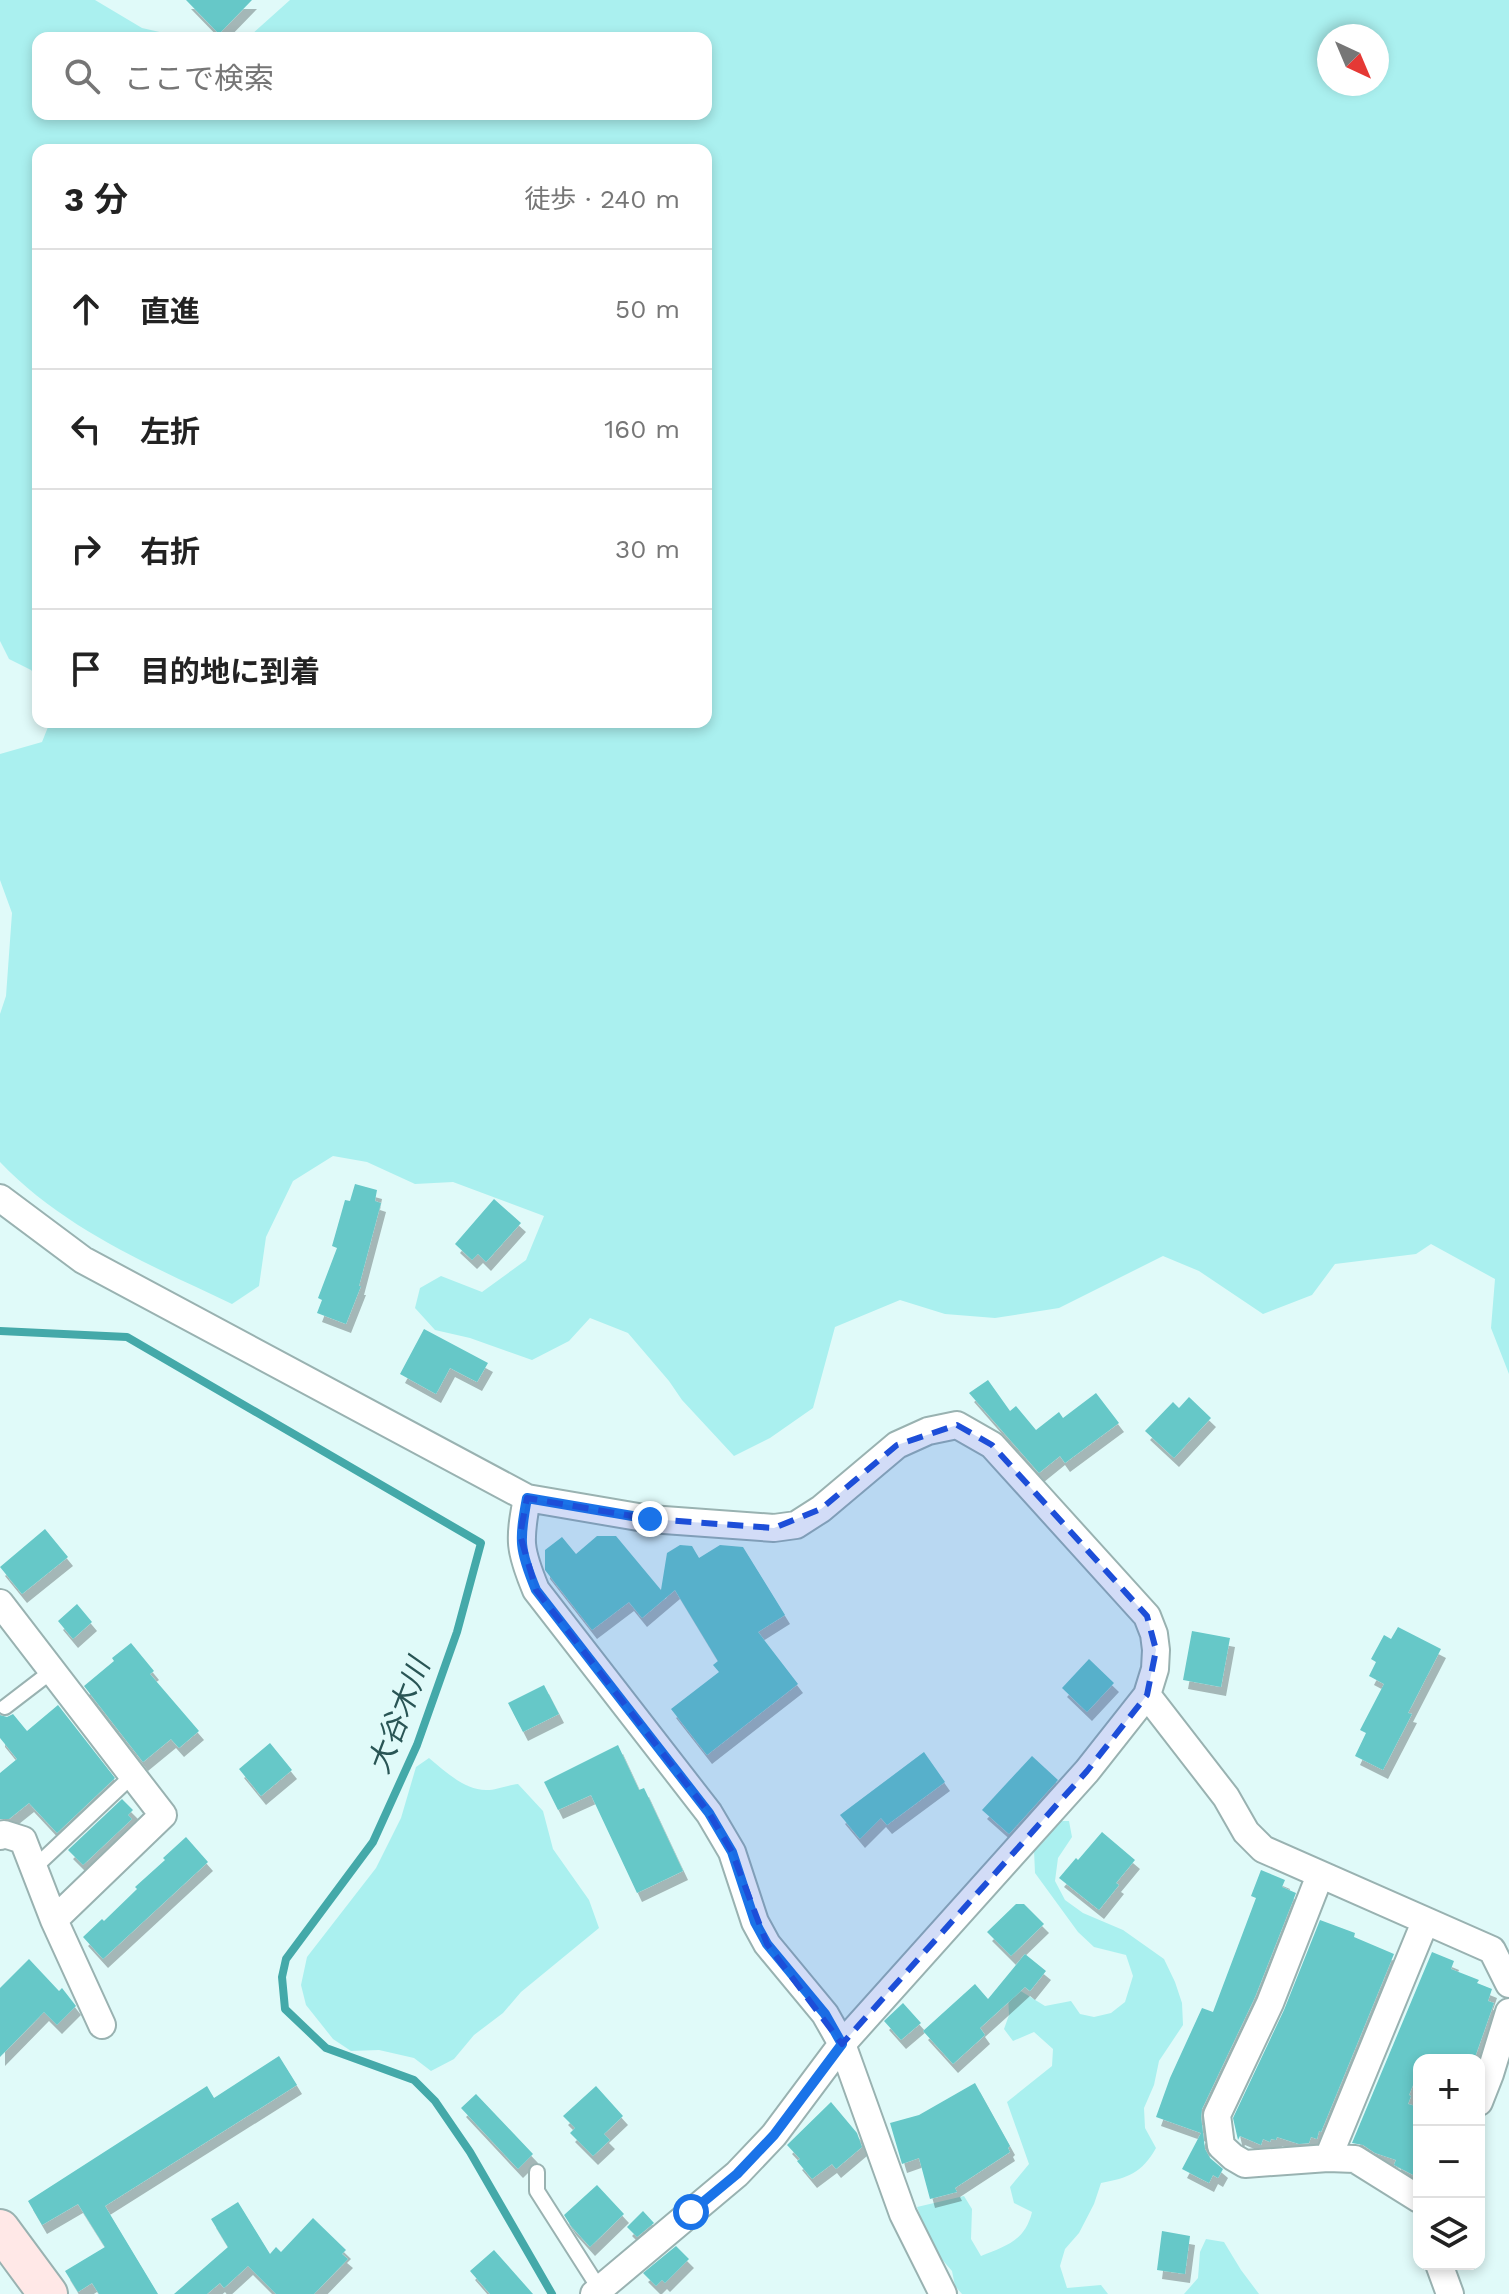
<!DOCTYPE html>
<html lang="ja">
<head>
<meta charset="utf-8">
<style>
  :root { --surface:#fff; --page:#f2f2f2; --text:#222; --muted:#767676; --line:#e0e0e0 }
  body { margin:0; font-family:"Work Sans","Noto Sans JP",sans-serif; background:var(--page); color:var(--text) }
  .controls { position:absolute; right:24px; bottom:24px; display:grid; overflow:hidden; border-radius:16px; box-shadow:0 4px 12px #0003 }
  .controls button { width:72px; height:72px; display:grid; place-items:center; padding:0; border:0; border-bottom:2px solid var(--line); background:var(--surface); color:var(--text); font:40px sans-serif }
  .compass { position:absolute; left:1317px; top:24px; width:72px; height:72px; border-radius:50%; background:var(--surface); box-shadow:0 4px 12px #0003; rotate:136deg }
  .stop { position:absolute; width:24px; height:24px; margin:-18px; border:6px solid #1a73e8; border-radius:50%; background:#fff }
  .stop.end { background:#1a73e8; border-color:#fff; box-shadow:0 2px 8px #0008 }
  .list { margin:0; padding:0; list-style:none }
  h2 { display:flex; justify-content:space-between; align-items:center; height:104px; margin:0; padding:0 32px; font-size:34px }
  h2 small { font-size:26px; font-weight:400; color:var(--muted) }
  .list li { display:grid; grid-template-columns:52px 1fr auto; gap:24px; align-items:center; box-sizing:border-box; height:120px; padding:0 32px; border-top:2px solid var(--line) }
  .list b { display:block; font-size:30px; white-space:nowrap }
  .list em { font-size:26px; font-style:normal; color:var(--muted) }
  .icon { flex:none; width:44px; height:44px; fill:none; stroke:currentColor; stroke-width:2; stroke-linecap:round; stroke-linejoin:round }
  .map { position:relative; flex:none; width:1509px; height:2294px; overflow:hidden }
  .search { position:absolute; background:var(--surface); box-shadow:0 4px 12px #0003; left:32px; top:32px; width:680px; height:88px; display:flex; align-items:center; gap:20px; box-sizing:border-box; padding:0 28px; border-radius:16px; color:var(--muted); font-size:30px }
  .panel { position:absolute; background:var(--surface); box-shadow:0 4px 12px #0003; left:32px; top:144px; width:680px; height:584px; border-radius:16px }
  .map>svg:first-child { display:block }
  .green { fill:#aaf0ef; fill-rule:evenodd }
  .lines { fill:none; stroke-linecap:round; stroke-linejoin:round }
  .stream { stroke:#44a9a9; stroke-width:8 }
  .building { fill:#66c8c8; filter:url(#shadow) }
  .service-casing { stroke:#99b2b1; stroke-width:18 }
  .minor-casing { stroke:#99b2b1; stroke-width:30 }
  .secondary-casing { stroke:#99b2b1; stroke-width:42 }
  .service { stroke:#fff; stroke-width:14 }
  .minor { stroke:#fff; stroke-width:26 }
  .secondary { stroke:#ffe8e7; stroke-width:38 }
  .route { stroke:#1a73e8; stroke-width:10 }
  .marked { fill:#1d4ed8; fill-opacity:0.2; stroke:#1d4ed8; stroke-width:6; stroke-dasharray:16 10; stroke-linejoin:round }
  .labels { text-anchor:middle; stroke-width:7; stroke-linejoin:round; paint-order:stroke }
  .water-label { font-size:30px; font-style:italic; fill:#295555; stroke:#e0faf9 }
</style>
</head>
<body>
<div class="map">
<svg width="1509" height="2294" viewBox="0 0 1509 2294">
  <defs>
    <filter id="shadow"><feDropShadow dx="5" dy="9" stdDeviation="0" flood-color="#0004"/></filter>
  </defs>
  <rect width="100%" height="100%" fill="#e0faf9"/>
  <!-- green -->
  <path class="green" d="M0,0H95L142,28L186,38H38V114H706V38H221L251,35L290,0H1509V1374L1491,1328L1495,1279L1431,1244L1416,1254L1335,1264L1312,1295L1263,1314L1199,1271L1163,1256L1059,1308L995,1318L945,1314L900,1300L835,1327L813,1408L770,1438L734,1456L682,1400L669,1381L628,1333L590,1318L569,1341L532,1360L470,1338L435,1330L415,1308L420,1288L441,1276L482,1292L526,1260L544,1216L453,1182L415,1184L367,1162L333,1156L293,1181L266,1237L259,1286L232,1304C150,1265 64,1229 0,1162V1014L6,996L12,913L0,880V754L42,742L50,722H706V150H38V678L31,670L9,659L0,641ZM1377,36V84H1329V36Z
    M429,1758C445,1771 464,1790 486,1790C492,1791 508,1785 518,1784L543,1811L553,1849L589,1900L599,1928L521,1992L503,2013L474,2035L454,2059L431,2071L414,2058L379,2050L351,2051L333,2039L306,2005L301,1985L307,1957L376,1868L401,1818L416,1767Z
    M1057,1821H1069L1072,1837L1058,1858L1055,1881L1065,1900L1083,1913L1123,1930L1164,1959L1175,1982L1182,2003L1183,2025L1159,2061L1154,2085L1144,2108L1145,2128L1156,2148C1142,2173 1128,2178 1101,2183L1094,2204L1079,2233L1065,2249L1060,2266L1067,2288L1101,2285L1108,2294H962L955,2286L952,2271L932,2248L917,2207L964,2196L972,2209L971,2239L981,2256C1006,2246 1025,2241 1032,2212L1014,2203L1010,2187L1029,2164L1007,2102L1052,2066L1053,2049L1034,2032L1013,2041L1004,2029L1009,2015L1008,1994L1019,1990L1045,2006L1071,2001L1080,2014L1094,2017L1111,2013L1125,2002L1133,1976L1126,1955L1094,1947L1078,1932L1035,1873L1034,1850L1046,1839Z
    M1206,2239L1224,2242L1241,2270L1259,2294H1184L1198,2278L1200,2252Z"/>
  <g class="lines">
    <!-- stream -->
    <path class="stream" d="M0,1331L127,1337L481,1543L457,1632L417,1745L373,1842L286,1959L282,1977L285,2009L326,2048L414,2080L435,2101L470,2152L552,2294"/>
  </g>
  <!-- building -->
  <path class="building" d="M186,0H252L219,34Z
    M355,1184L377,1190L375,1201L381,1203L359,1286H361L346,1324L317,1313L322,1300L318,1298L337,1248L332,1246L345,1200L350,1201Z
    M494,1199L521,1223L486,1262L478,1254L472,1260L455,1244Z
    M424,1329L488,1363L477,1382L450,1368L436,1394L400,1374Z
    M988,1380L1010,1411L1016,1406L1036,1430L1059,1412L1063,1418L1096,1393L1119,1423L1065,1463L1060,1456L1039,1473L969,1393Z
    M1189,1397L1211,1418L1174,1458L1145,1431L1173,1402L1179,1408Z
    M45,1529L68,1557L22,1594L0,1567Z
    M597,1536H616L661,1590L667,1553L680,1545L692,1546L699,1558L720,1545L743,1547L785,1615L758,1632L798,1684L707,1755L671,1709L719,1672L713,1665L718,1661L675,1590L642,1618L629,1602L592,1630L545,1570V1550L562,1537L576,1554Z
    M77,1604L92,1622L73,1639L58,1621Z
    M1398,1627L1441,1649L1408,1713L1412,1714L1383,1770L1355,1756L1366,1733L1360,1730L1384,1684L1369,1676L1376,1662L1371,1659L1384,1635L1391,1639Z
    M1192,1631L1230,1638L1221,1687L1183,1680Z
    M131,1643L154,1671L150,1674L199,1731L179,1748L171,1739L143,1762L84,1686L114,1661L112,1658Z
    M1089,1659L1114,1683L1087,1712L1062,1688Z
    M544,1685L559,1714L523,1732L508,1703Z
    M58,1705L115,1778L57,1833L29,1803L9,1819H0V1773L17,1759L0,1738V1715L7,1717L13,1714L27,1731Z
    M270,1743L292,1770L261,1796L239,1769Z
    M618,1745L639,1790L644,1788L683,1871L637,1893L591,1795L558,1810L544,1782Z
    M924,1752L945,1782L887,1825L881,1818L860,1839L840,1815Z
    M1032,1756L1058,1780L1009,1834L982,1810Z
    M122,1799L133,1810L128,1815L132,1819L83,1865L68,1850Z
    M1102,1832L1135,1860L1116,1883L1119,1885L1099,1910L1059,1878L1076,1858L1078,1860Z
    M186,1837L208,1862L103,1959L83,1937L102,1919L104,1921L137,1889L135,1887L165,1860L163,1858Z
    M1261,1870L1285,1880L1282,1887L1296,1893L1255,1997L1202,2109L1201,2117L1205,2149L1210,2158L1223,2169L1218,2178L1213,2175L1209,2183L1182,2169L1201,2133L1156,2117L1170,2078L1202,2008L1213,2012L1256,1898L1251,1896Z
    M1016,1904H1024L1044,1924L1011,1956L987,1932Z
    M1320,1920L1355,1933L1354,1937L1394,1954L1321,2132L1319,2131L1317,2139L1311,2137L1309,2143L1299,2144L1277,2137L1276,2140L1271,2139L1270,2142L1263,2139L1261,2145L1240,2136L1238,2140L1233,2118L1284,2010Z
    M1432,1952L1454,1961L1451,1969L1479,1980L1477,1983L1492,1989L1488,2001L1494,2003L1474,2060H1419V2070L1409,2095L1411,2096L1408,2104L1415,2106L1416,2104H1419V2178L1394,2165L1396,2160L1375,2153L1363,2145L1352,2143Z
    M1025,1954L1046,1971L1030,1991L1025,1987L980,2028L985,2035L953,2064L923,2031L975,1984L988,1999Z
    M29,1959L59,1991L62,1988L76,2006L57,2025L44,2012L0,2057V1988Z
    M903,2003L921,2023L901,2040L884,2021Z
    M279,2056L297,2085L105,2206L158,2294H99L92,2283L78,2292L65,2271L105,2247L78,2204L42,2225L28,2201L207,2086L214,2098Z
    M975,2083L1010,2146L1008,2148L1010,2152L955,2188L957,2192L930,2199L919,2158L902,2164L890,2123L919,2115Z
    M596,2086L623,2116L604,2134L610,2140L593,2156L570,2133L575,2128L563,2116Z
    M476,2094L533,2154L518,2169L461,2108Z
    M831,2102L857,2133L862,2147L836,2169L832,2164L812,2179L797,2161L800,2159L787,2145Z
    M597,2185L624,2214L590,2247L571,2226L564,2215Z
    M238,2202L270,2254L276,2247L281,2252L313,2218L346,2250L342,2254L348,2259L314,2294H276L248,2266L224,2288L220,2283L207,2294H174L228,2247L211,2219Z
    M643,2211L654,2223L637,2237L627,2227Z
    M1162,2231L1190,2236L1185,2274L1157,2270Z
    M676,2246L689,2259L665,2283L662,2280L656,2286L643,2273Z
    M494,2250L533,2294H490L470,2271Z"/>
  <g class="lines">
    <defs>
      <path id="service" d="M5,1707L52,1671
        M34,1868L133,1775
        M537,2172V2191L595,2282L598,2291"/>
      <path id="minor" d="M0,1198L83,1260L527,1498L650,1519L774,1528L796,1525L821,1509L897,1445L928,1431L957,1425L992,1445L1147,1616L1154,1634L1156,1650L1155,1669L1147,1695L1087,1771L842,2044L774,2135L737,2174L594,2294
        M527,1498C519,1541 519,1549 536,1590L709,1813L732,1852L755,1922L767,1944L825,2014L842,2044L903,2214L943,2294
        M0,1603L163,1815L54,1920
        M1147,1695L1226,1797L1246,1832L1263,1849L1492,1950L1509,1984
        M0,1836L4,1834L23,1840L54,1920L102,2025
        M1320,1875L1270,2003L1217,2115L1221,2146L1233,2157L1245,2164L1328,2158L1355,2159L1419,2199
        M1479,2102L1490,2074L1509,2012
        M1328,2158L1425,1922
        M1439,2264L1450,2294"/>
      <path id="secondary" d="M0,2229L48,2294"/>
    </defs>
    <!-- service casing -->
    <use href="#service" class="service-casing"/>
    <!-- minor casing -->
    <use href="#minor" class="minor-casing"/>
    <!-- secondary casing -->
    <use href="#secondary" class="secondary-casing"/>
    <!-- service -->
    <use href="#service" class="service"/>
    <!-- minor -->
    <use href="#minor" class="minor"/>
    <!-- secondary -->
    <use href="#secondary" class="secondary"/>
  </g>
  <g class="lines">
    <!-- route -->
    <path class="route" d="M650,1519L527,1498C519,1541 519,1549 536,1590L709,1813L732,1852L755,1922L767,1944L825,2014L842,2044L774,2135L737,2174L691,2212"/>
  </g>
  <!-- marked area -->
  <path class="marked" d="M957,1425L992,1445L1147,1616L1156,1650L1147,1695L1087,1771L842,2044L767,1944L732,1852L709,1813L536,1590L520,1535L527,1498L650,1519L774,1528L821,1509L897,1445Z"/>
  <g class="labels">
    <!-- water labels -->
    <g class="water-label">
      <text transform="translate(399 1716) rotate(-69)" y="10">大谷木川</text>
    </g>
  </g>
</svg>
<div class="controls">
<button>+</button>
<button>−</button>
<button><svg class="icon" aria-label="layers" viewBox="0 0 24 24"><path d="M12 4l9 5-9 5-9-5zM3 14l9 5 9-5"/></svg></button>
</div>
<svg class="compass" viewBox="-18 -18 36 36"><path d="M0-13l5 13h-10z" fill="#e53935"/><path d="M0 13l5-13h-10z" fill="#767676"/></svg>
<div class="stop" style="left:691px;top:2212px"></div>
<div class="stop end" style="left:650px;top:1519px"></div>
<div class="search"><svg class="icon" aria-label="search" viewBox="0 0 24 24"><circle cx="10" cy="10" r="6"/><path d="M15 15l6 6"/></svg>ここで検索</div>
<section class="panel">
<h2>3 分<small>徒歩 · 240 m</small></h2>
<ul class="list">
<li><svg class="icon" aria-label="ahead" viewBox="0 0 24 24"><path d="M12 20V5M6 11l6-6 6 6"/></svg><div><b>直進</b></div><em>50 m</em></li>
<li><svg class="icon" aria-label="left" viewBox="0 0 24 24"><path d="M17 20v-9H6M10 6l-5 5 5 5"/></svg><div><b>左折</b></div><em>160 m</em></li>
<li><svg class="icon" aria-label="right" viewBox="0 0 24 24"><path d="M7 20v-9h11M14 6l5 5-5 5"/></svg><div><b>右折</b></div><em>30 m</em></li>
<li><svg class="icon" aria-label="arrive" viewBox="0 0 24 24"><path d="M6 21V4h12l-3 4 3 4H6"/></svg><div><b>目的地に到着</b></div></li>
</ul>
</section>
</div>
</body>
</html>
